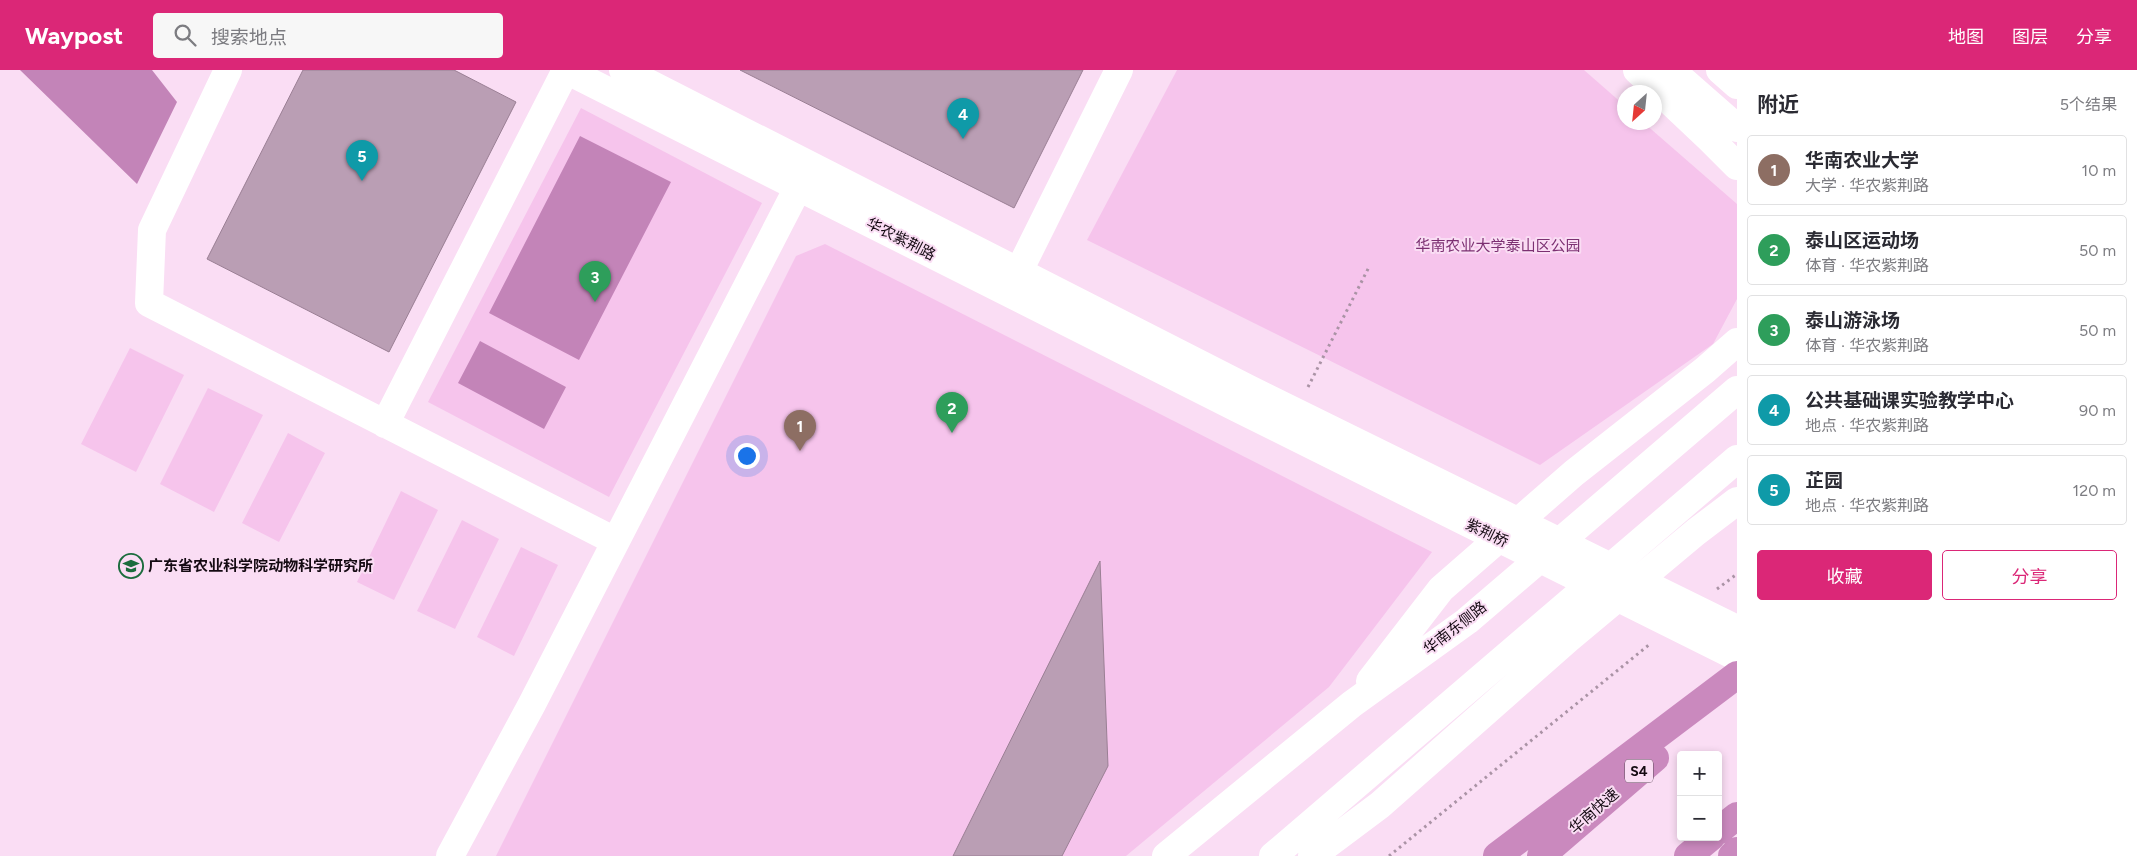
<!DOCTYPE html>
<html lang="zh">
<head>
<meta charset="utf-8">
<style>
  :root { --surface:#fff; --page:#f7f7f7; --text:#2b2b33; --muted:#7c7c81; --line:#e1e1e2; --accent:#db2777 }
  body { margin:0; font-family:Figtree,"Noto Sans SC",sans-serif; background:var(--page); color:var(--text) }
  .controls { position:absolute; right:15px; bottom:15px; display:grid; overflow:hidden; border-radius:5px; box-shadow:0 2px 8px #0003 }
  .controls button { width:45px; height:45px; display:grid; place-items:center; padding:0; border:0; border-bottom:1px solid var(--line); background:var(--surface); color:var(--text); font:25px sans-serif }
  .compass { position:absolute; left:1617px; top:15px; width:45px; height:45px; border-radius:50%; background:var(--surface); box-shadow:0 2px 8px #0003; rotate:207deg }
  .you { position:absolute; left:746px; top:385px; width:18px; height:18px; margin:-12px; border:4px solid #fff; border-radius:50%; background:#1a73e8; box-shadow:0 0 0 8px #1a73e833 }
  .badge { display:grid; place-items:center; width:32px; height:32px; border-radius:50%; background:var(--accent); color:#fff; font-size:16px; font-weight:700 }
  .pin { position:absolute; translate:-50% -41px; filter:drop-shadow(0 1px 2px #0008) }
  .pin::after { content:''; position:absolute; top:26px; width:18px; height:15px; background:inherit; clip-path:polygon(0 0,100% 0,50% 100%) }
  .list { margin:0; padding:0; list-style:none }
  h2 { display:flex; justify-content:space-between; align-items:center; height:65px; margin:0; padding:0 20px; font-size:21px }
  h2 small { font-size:16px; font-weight:400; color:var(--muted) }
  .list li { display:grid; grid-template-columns:32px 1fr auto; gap:15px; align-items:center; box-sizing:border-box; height:70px; margin:0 10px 10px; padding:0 10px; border:1px solid var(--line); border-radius:5px }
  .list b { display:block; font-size:19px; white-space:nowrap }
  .list p { margin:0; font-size:16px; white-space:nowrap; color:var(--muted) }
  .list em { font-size:16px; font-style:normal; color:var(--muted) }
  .actions { display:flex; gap:10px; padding:15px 20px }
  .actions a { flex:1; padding:11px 0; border:1px solid var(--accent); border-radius:5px; text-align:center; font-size:18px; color:var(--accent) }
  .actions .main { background:var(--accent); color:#fff }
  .icon { flex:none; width:28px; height:28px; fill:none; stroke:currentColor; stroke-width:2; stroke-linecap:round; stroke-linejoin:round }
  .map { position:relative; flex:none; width:1737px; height:786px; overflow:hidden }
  header { display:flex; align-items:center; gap:30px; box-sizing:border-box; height:70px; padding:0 25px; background:var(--accent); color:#fff }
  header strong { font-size:24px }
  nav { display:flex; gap:28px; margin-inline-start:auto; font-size:18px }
  .search { width:350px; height:45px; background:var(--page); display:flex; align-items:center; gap:12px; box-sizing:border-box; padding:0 18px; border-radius:5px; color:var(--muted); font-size:19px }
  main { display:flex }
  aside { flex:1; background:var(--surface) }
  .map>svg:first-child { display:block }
  .green { fill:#f6c4ec }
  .water { fill:#c384b8 }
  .building { fill:#ba9eb4; stroke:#9a7f94 }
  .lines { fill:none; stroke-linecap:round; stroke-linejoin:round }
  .path { stroke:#aa93a5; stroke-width:3; stroke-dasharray:2.5 4; stroke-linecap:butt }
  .minor { stroke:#fff; stroke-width:28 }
  .highway { stroke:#ca89be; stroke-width:28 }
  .labels { text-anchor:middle; stroke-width:4; stroke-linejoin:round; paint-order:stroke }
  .shield { fill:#faddf4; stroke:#594956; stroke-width:1 }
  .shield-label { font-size:14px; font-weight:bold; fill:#140a12 }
  .street-label { font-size:15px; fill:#140a12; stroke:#faddf4 }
  .park-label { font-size:15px; fill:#7c3072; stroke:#faddf4 }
  .poi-label { font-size:15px; font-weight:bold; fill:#140a12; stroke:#faddf4; text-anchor:start }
</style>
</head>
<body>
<header>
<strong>Waypost</strong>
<div class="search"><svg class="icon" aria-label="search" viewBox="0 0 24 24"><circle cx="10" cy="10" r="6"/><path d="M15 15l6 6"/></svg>搜索地点</div>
<nav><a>地图</a><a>图层</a><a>分享</a></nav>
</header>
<main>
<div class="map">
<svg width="1737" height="786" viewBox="0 0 1737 786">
  <rect width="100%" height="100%" fill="#faddf4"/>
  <!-- green -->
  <path class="green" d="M1177,0H1584L1624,35V52L1644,53L1737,134V229L1713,274L1540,395L1087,170Z
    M581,38L762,133L609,427L428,332Z
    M825,174L1432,482L1329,617L1126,786H496L796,186Z
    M130,278L184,305L136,402L81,374Z
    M208,318L263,345L214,442L160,414Z
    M288,363L325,383L279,472L242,453Z
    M401,421L438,440L394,530L357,512Z
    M462,450L499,469L455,559L417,541Z
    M521,477L558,495L514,586L477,567Z"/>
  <!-- water -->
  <path class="water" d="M20,0H152L177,32L137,114Z
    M580,66L671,112L579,290L489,243Z
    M480,271L566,317L544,359L458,313Z"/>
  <!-- building -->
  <path class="building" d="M303,0H454L516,32L389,282L207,189Z
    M740,0H1083L1014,138Z
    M1100,491L1108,696L1062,786H953Z"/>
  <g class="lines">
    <!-- path -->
    <path class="path" d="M1308,317L1369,197
      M1717,519L1737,504
      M1389,786L1650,574"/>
    <!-- minor -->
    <path class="minor" d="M228,0L152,160L149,233L615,471
      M566,0L1237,338L1737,587
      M623,0L1249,319L1737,559
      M1637,0L1710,69L1737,96
      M1671,0L1737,58
      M1720,0L1737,15
      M1011,217L1119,0
      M385,354L566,0
      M1370,611L1441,519L1574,403L1705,300L1737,272
      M450,786L532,634L806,102
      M1166,786L1352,634L1467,551L1737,320
      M1273,786L1737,389
      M1312,786L1380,735L1568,569L1696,462L1737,431"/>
    <!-- highway -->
    <path class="highway" d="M1718,761L1737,746
      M1497,786L1737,605
      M1541,786L1655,688
      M1688,786L1711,767
      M1732,786L1737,781"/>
  </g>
  <!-- icons -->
  <defs>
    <symbol id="university-ring" viewBox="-11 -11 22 22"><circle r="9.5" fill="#faddf4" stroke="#1b6c3d" stroke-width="1.5"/><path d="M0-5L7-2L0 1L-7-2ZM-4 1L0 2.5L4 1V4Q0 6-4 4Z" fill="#1b6c3d"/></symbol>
  </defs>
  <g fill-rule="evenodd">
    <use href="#university-ring" x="117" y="482" width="28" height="28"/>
  </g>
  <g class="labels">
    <!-- shield labels -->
    <rect class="shield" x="1625" y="689.5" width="28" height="23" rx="4"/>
    <g class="shield-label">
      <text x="1639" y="706">S4</text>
    </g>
    <!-- street labels -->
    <g class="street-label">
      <text transform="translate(901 169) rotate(27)" y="5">华农紫荆路</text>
      <text transform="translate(1487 463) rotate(26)" y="5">紫荆桥</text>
      <text transform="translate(1455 558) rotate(-38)" y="5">华南东侧路</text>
      <text transform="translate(1594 741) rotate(-41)" y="5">华南快速</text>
    </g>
    <!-- park labels -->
    <g class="park-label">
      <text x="1498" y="181">华南农业大学泰山区公园</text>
    </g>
    <!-- poi labels -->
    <g class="poi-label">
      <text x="148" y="501">广东省农业科学院动物科学研究所</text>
    </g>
  </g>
</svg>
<div class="controls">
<button>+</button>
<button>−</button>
</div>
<svg class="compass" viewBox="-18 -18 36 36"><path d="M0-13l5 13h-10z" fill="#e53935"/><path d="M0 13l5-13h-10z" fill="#7c7c81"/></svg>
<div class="you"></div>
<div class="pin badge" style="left:800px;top:381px;background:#8d6e63">1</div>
<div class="pin badge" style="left:952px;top:363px;background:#2e9e5b">2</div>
<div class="pin badge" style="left:595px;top:232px;background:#2e9e5b">3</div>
<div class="pin badge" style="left:963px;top:69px;background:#0f9aa8">4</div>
<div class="pin badge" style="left:362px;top:111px;background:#0f9aa8">5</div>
</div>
<aside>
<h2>附近<small>5个结果</small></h2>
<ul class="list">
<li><span class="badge" style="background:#8d6e63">1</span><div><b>华南农业大学</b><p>大学 · 华农紫荆路</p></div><em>10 m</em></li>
<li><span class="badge" style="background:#2e9e5b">2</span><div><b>泰山区运动场</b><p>体育 · 华农紫荆路</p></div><em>50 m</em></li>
<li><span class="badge" style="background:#2e9e5b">3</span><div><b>泰山游泳场</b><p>体育 · 华农紫荆路</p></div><em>50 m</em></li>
<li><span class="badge" style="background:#0f9aa8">4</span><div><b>公共基础课实验教学中心</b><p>地点 · 华农紫荆路</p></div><em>90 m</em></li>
<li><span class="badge" style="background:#0f9aa8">5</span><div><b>芷园</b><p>地点 · 华农紫荆路</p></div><em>120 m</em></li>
</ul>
<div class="actions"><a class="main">收藏</a><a>分享</a></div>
</aside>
</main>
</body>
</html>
